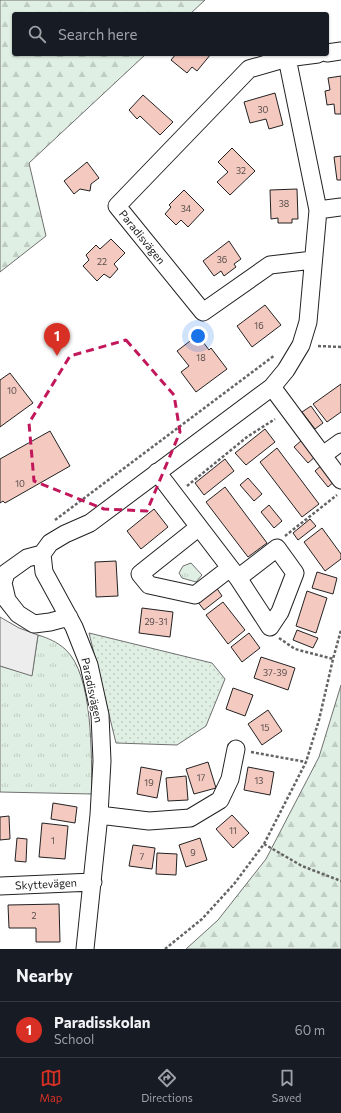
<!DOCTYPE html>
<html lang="en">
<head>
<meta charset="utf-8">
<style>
  :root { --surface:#171b24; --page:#20242c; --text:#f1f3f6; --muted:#9ea1a6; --line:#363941; --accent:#d93025 }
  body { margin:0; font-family:Commissioner,sans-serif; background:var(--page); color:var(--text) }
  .you { position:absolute; left:198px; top:336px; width:14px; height:14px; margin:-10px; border:3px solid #fff; border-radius:50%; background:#1a73e8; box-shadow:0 0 0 6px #1a73e833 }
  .badge { display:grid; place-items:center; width:26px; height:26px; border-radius:50%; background:var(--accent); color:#fff; font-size:13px; font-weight:700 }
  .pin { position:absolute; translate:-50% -33px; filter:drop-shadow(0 1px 2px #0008) }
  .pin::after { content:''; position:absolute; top:21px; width:14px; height:12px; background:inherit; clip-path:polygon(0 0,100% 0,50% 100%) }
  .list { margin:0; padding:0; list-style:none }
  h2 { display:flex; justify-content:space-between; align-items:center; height:52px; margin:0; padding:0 16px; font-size:17px }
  h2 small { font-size:13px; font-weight:400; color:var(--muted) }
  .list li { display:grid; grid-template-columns:26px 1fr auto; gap:12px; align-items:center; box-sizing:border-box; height:56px; padding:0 16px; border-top:1px solid var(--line) }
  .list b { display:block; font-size:15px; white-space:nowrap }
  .list p { margin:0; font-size:13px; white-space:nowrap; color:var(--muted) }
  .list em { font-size:13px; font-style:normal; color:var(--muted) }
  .icon { flex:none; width:22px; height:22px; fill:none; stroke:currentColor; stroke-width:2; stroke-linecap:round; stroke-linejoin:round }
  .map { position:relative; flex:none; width:341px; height:949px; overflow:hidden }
  .search { position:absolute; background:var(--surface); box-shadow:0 1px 3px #0004; left:12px; right:12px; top:12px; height:44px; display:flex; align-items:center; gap:10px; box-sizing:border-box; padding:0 14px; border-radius:4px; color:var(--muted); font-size:15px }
  .sheet { height:108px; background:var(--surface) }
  nav { display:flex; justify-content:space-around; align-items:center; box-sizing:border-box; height:56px; border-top:1px solid var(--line); background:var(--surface); font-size:11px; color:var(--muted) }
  nav a { display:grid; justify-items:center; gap:2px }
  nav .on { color:var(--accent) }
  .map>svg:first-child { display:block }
  .grass { fill:url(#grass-dots); stroke:#6f6f6f }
  .forest { fill:url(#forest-firs); stroke:#6f6f6f }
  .park { fill:url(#park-tufts); stroke:#6f6f6f }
  .parking { fill:#ededed; stroke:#6f6f6f }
  .building { fill:#f3c9c0; stroke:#222 }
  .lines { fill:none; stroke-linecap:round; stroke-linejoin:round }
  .minor-casing { stroke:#222; stroke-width:19 }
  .path { stroke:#646464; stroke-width:2.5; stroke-dasharray:3 2; stroke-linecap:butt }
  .minor { stroke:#fff; stroke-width:17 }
  .marked { fill:none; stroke:#c2185b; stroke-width:3; stroke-dasharray:8 5; stroke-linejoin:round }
  .labels { text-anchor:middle; stroke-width:3; stroke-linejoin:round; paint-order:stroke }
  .number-label { font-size:9px; fill:#564c4a }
  .street-label { font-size:11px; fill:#222; stroke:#fff }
</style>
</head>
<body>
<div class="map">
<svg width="341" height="949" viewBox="0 0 341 949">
  <defs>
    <pattern id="grass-dots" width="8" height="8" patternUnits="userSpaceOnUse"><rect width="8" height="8" fill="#e0efe3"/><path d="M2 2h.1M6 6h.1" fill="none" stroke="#c0cdc2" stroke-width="1.8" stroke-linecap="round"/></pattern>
    <pattern id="forest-firs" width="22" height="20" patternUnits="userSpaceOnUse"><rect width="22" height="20" fill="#e0efe3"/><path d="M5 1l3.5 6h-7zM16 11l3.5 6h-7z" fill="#c0cdc2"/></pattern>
    <pattern id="park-tufts" width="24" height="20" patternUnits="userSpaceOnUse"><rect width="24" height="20" fill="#e0efe3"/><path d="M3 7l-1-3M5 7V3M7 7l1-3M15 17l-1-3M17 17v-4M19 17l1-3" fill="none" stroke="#c0cdc2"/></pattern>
  </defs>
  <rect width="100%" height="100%" fill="#fff"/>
  <!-- grass -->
  <path class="grass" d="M89,633L212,663L225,679L206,726L177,745L116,743Z"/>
  <!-- forest -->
  <path class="forest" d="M0,0H205L190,14H14V54H146L29,163L46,236L0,272Z
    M341,685V949H186L218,920L266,859L319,757Z"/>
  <!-- park -->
  <path class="park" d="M191,563L202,575L196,582L182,578L179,573L183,566Z
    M38,635C48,638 57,642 65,649C94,675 91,757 92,794L0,792V666L32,675Z"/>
  <!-- parking -->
  <path class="parking" d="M0,617L19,628L38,635L32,676L0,666Z"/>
  <!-- building -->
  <path class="building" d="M176,54H211L197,71L192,67L187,73L171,60Z
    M341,76V114H335L334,104L327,105L325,91L330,90L328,78Z
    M275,93L283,125L269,129L266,119L250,123L244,102Z
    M143,95L173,122L160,135L140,116L137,119L129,110Z
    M232,148L255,171L230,195L217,182L228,172L218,162Z
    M341,156V180H337L334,157Z
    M87,162L99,178L91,184L90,191L80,189L74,194L64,181Z
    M297,189L298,219H292V223H278V218L271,219L270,190Z
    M184,190L204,210L188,227L181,220L176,225L165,214L171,207L169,205Z
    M111,239L125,253L114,264L118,269L110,278L104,274L97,281L83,266L89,260L86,255L96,245L100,249Z
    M229,241L241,259L234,264L236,267L224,276L221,271L214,276L203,261Z
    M265,305L281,325L252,347L237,326Z
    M198,335L209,350L211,348L227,369L196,392L181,372L189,366L177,351Z
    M10,373L33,403L0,427V380Z
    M341,384V412L327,422L313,404Z
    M311,406L323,423L315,429L302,412Z
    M265,429L275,442L246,465L235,453Z
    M50,431L70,466L5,503L3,501L0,503V459Z
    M302,440L316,456L308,463L294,447Z
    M277,448L319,504L302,517L260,462Z
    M225,459L234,471L204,495L195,483Z
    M323,464L336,480L328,487L315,471Z
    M248,478L262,494L254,501L240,485Z
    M225,487L267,543L248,557L206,502Z
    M269,505L282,521L274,528L261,512Z
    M154,509L168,527L141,549L127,531Z
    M310,519L316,526L298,540L293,533Z
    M322,528L341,554V559L325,571L304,542Z
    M116,561L118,596L96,597L95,562Z
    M317,572L337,578L333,594L312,588Z
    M216,587L222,596L204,610L197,601Z
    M307,591L327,598L316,633L296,626Z
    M223,602L245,630L228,644L206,615Z
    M142,608L173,612L170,637L139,633Z
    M297,630L318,638L313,648L293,640Z
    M249,633L260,648L242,662L231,647Z
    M261,657L295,668L288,690L254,678Z
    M233,688L253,695L245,716L226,709Z
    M268,710L282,731L262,745L248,724Z
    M208,762L216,788L194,794L186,769Z
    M141,767L162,771L157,798L137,794Z
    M248,767L274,772L270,795L244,790Z
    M186,776L188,800L168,801L166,778Z
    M53,803L77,807L75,823L51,819Z
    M232,815L249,833L233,848L216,829Z
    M9,816L10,839L0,840V817Z
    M42,823L68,826L65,859L39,857Z
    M17,838L27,839L26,862L15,861Z
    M200,838L207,860L186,867L179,845Z
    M133,845L155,848L152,869L129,866Z
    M157,853L177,854L176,875L156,874Z
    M59,904L60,942H36V928H9L8,905Z"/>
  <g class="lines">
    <defs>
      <path id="minor" d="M327,53L341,51
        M318,210L341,207
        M313,260L270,265L203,312L117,206L249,69L287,58L318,54
        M272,387L341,480
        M323,455L341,442
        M157,472L238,578L270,627L280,612L295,573L277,548L238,578
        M199,527L140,574L149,585L195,595L230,568
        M42,554L44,572L74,627L89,665L100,715L102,761L99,815L85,949
        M69,617L50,622L34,624L18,614L7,600L3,583L6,573L27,558L42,554L50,543L65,534L90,523L272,387L286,370L301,345L308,322L318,210L287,58
        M99,815L149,821L190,818L220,800L230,779L236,749
        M0,886L93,882"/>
    </defs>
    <!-- minor casing -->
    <use href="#minor" class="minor-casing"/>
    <!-- path -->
    <path class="path" d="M318,346L341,347
      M187,486L247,437L275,419
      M55,520L275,355
      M285,536L337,495
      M279,638L295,649L333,659
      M251,752L306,762
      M264,844L302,866L341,881
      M165,949L202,919L234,884L264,844L306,762L319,720L333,659L341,630"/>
    <!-- minor -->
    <use href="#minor" class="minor"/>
  </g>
  <!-- marked area -->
  <path class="marked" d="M126,340L174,395L180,432L147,511L104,509L34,481L29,423L70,356Z"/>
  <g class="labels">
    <!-- number labels -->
    <g class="number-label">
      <text x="263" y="113">30</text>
      <text x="241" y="174">32</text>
      <text x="284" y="207">38</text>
      <text x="186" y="212">34</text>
      <text x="222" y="263">36</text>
      <text x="102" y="265">22</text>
      <text x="259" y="329">16</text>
      <text x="201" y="361">18</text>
      <text x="12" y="394">10</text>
      <text x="20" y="487">10</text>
      <text x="156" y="625">29-31</text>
      <text x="275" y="676">37-39</text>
      <text x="265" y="731">15</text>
      <text x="201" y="781">17</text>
      <text x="259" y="784">13</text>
      <text x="149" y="786">19</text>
      <text x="233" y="834">11</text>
      <text x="53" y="844">1</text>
      <text x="193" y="856">9</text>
      <text x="142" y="860">7</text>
      <text x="34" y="919">2</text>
    </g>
    <!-- street labels -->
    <g class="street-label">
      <text transform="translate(142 237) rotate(51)" y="4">Paradisvägen</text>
      <text transform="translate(92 690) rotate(78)" y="4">Paradisvägen</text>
      <text transform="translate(46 884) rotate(-3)" y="4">Skyttevägen</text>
    </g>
  </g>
</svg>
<div class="you"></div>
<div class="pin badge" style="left:57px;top:356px">1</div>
<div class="search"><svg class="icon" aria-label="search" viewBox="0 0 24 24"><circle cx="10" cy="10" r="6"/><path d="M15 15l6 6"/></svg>Search here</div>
</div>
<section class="sheet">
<h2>Nearby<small></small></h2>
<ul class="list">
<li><span class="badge">1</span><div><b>Paradisskolan</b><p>School</p></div><em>60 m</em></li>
</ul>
</section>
<nav>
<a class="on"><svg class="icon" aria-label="map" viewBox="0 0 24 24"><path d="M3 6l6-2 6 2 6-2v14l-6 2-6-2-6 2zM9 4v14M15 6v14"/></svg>Map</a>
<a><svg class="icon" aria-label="directions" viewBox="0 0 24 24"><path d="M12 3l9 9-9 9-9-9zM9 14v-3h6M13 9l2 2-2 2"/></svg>Directions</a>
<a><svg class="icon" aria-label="saved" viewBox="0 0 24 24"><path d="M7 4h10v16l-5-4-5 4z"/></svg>Saved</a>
</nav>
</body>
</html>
